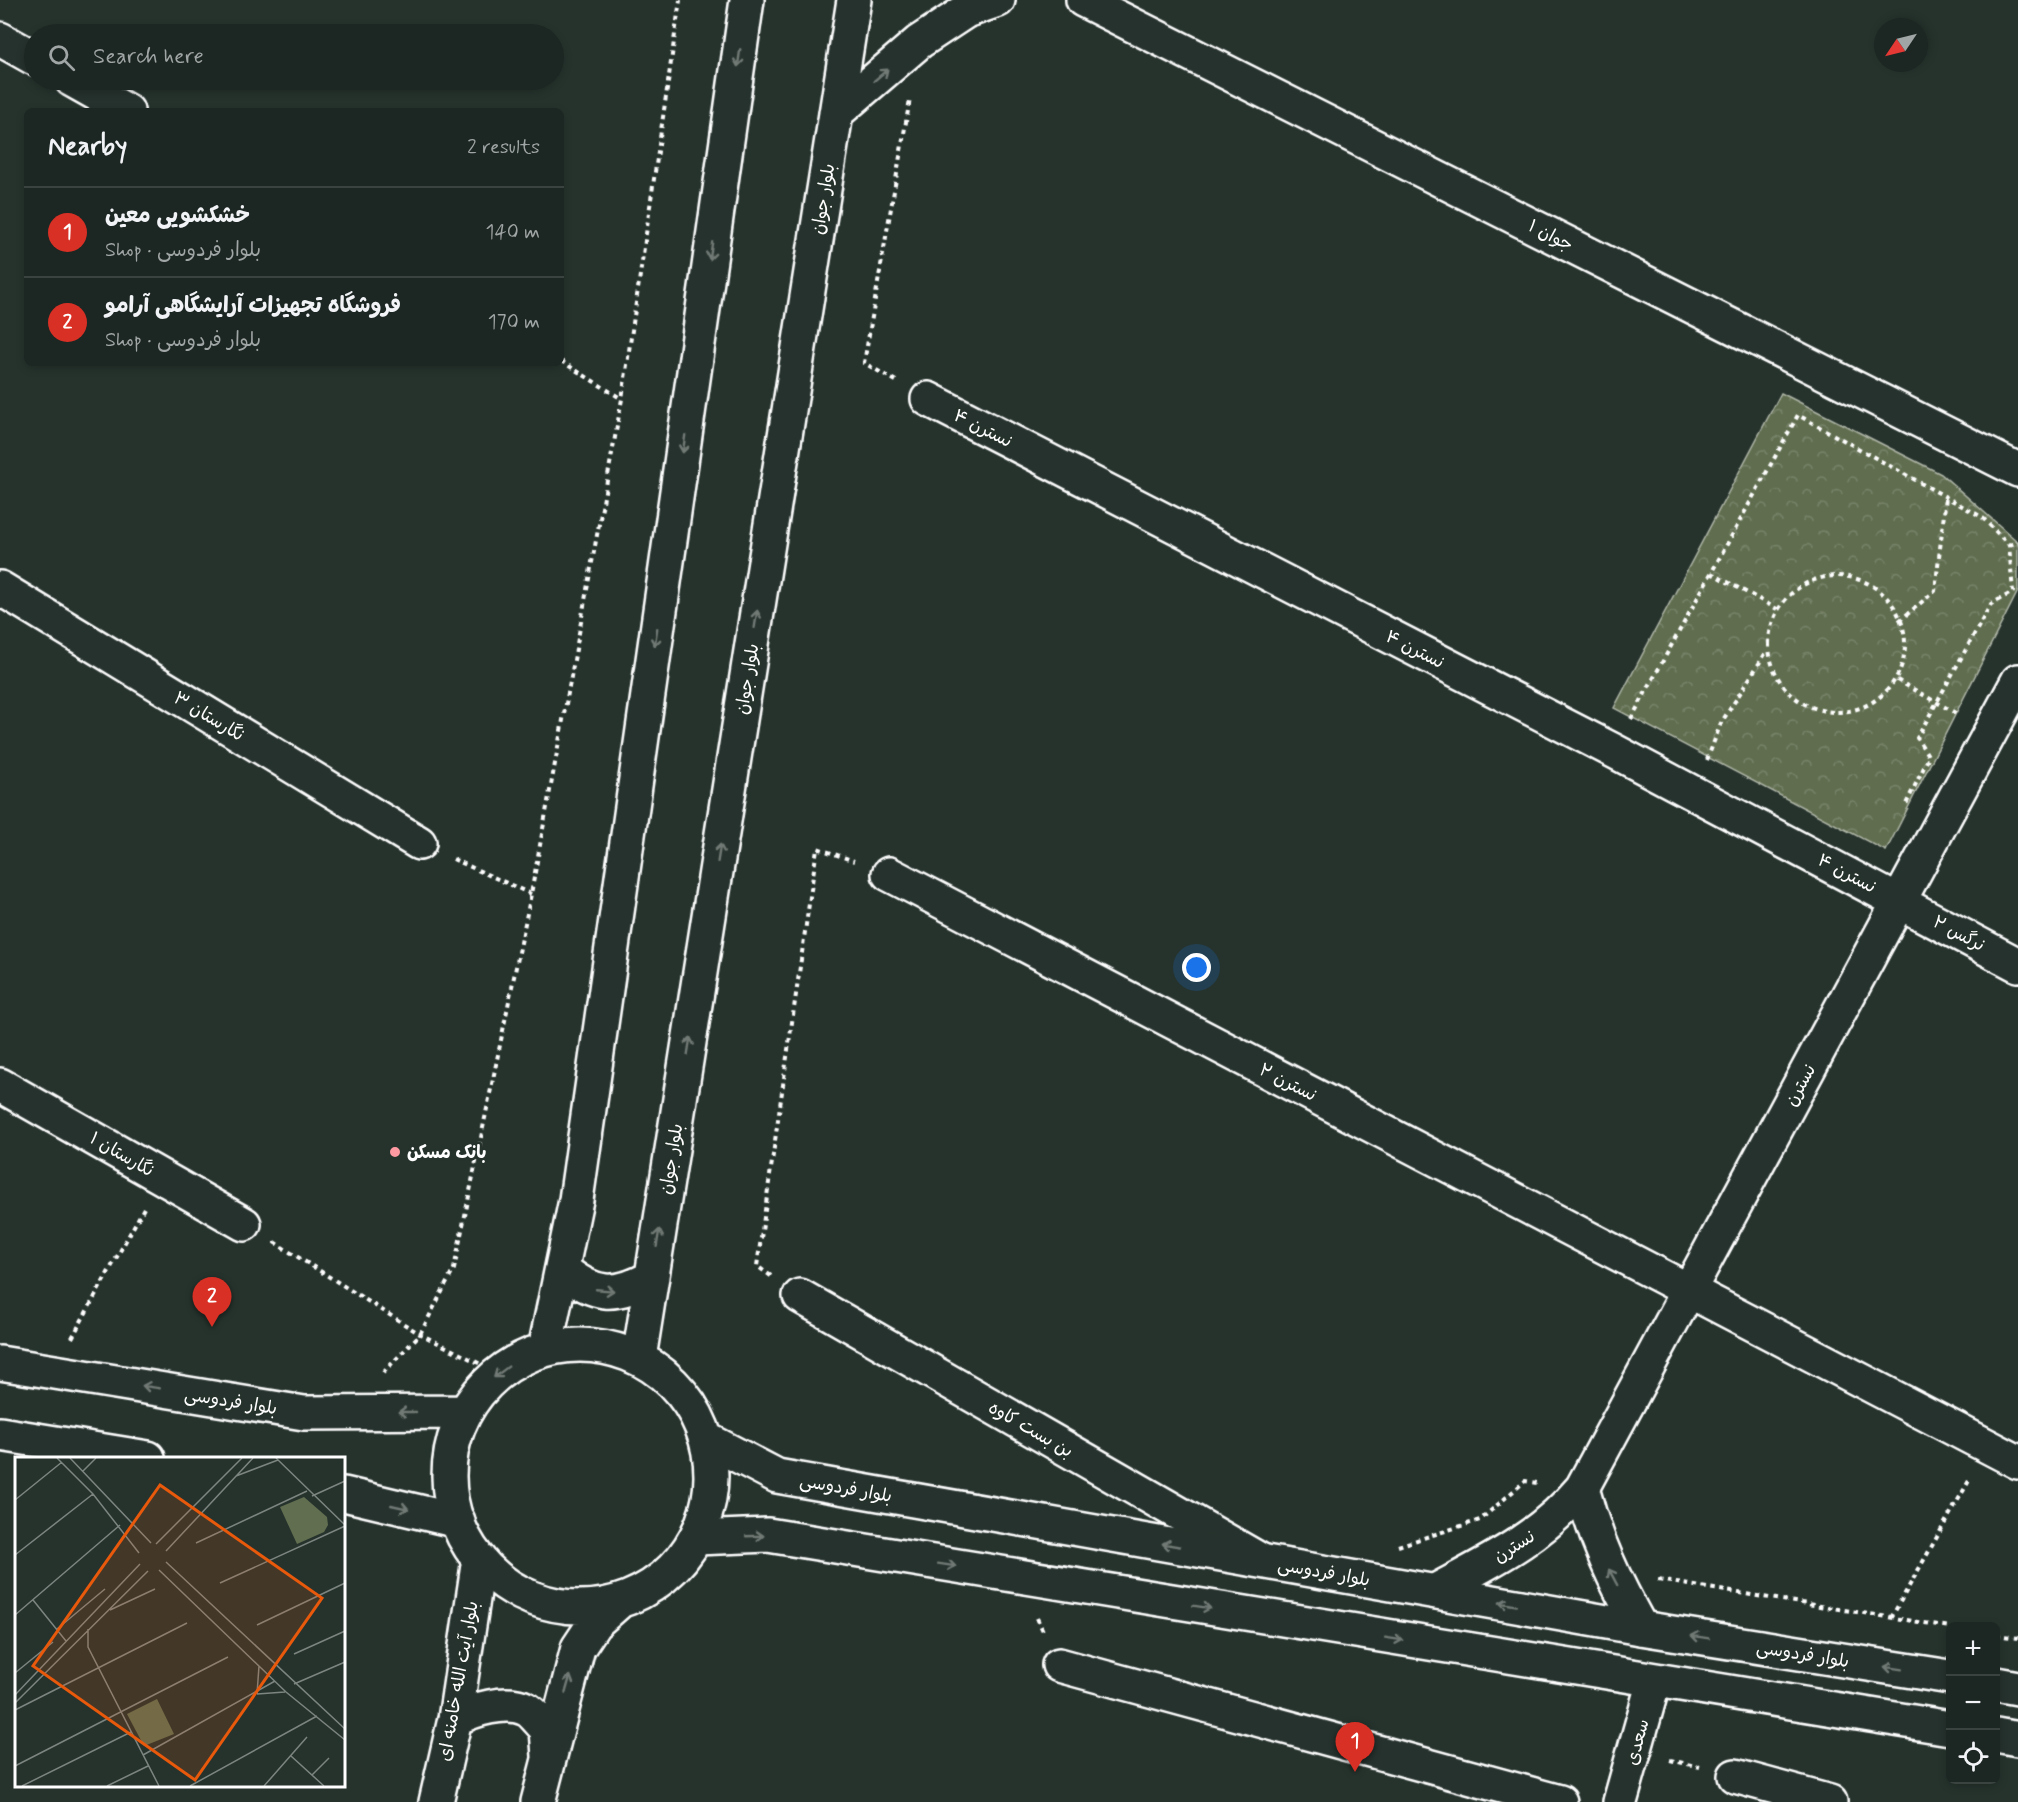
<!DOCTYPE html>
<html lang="en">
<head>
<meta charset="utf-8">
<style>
  :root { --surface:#1c2622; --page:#29322f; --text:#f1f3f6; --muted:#a0a5a5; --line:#3a4340; --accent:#d93025 }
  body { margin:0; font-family:Mynerve,"Playpen Sans Arabic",sans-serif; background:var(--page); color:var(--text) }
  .controls { position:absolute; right:18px; bottom:18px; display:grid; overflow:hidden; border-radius:9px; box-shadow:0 3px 9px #0003 }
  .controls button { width:54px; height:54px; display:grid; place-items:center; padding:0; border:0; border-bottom:2px solid var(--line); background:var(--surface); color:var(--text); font:30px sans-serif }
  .compass { position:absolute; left:1874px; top:18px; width:54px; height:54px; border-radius:50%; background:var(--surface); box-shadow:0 3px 9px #0003; rotate:235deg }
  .you { position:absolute; left:1197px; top:968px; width:21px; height:21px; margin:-15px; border:4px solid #fff; border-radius:50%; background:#1a73e8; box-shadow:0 0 0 9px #1a73e833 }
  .badge { display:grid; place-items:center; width:39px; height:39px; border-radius:50%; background:var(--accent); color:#fff; font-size:20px; font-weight:700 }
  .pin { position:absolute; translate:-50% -50px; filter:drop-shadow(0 2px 3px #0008) }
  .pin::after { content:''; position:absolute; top:32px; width:21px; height:18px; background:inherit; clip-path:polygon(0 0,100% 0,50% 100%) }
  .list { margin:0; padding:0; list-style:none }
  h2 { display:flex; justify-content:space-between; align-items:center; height:78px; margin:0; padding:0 24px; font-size:26px }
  h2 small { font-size:20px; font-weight:400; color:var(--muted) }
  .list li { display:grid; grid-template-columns:39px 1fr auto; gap:18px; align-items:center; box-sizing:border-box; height:90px; padding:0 24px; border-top:2px solid var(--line) }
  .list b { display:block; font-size:22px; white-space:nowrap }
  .list p { margin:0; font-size:20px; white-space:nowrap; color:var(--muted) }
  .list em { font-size:20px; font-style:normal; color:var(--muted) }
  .icon { flex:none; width:33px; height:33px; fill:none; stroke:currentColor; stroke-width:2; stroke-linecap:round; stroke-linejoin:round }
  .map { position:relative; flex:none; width:2018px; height:1802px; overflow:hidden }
  .search { position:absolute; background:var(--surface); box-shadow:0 3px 9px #0003; left:24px; top:24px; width:540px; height:66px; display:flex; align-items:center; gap:15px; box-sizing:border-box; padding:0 21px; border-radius:33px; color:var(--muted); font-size:22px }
  .panel { position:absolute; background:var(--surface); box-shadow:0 3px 9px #0003; left:24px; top:108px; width:540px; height:258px; border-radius:9px }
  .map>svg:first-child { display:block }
  .forest { fill:url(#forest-crowns); stroke:#b0b6a8; stroke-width:1.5 }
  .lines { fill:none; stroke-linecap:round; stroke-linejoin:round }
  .minor-casing { stroke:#fff; stroke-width:38 }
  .major-casing { stroke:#fff; stroke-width:38 }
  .path { stroke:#fff; stroke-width:4; stroke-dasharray:4.5 4.5; stroke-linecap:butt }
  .minor { stroke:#26332d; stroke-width:33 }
  .major { stroke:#26332d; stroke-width:33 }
  .oneway { stroke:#727a76 }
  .poi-dot { fill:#ff9aa2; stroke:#26332d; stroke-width:2 }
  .labels { text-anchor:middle; stroke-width:5; stroke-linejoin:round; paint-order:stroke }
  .street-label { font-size:18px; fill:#fff; stroke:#26332d }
  .poi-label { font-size:18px; font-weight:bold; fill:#fff; stroke:#26332d; text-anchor:start }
  .inset-road { fill:none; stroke:#7d8581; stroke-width:1.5 }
  .view { fill:#e8590c; fill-opacity:0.15; stroke:#e8590c; stroke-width:3 }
  .inset-edge { fill:none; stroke:#fff; stroke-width:3 }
</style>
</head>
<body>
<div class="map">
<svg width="2018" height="1802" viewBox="0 0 2018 1802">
  <defs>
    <pattern id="forest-crowns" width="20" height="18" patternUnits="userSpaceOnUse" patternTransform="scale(1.5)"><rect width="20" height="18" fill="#616e50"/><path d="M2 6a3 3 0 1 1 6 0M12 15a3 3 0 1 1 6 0" fill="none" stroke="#79846a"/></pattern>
  </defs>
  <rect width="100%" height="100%" fill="#26332d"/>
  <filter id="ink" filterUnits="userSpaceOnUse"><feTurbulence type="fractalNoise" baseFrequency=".0167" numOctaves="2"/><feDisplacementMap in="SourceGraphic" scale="12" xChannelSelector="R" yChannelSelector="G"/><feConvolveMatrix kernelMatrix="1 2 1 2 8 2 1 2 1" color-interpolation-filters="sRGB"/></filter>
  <g filter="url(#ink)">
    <!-- forest -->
    <path class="forest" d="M1781,393L1941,474L2018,542V591L1886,851L1614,708Z"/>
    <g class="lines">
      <defs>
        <path id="minor" d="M1083,0L2018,470
          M0,39L34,58
          M72,80L127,111
          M928,399L1614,751L2018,965
          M0,588L419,843
          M889,874L2018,1462
          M0,1085L244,1224
          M800,1296L1260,1560
          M1582,1488C1595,1539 1615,1582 1641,1628
          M1435,1591C1491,1561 1540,1538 1582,1488L2018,681
          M1059,1665L1560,1802
          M1735,1776L1830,1802
          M1620,1802L1654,1681"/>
        <path id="major" d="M836,113L919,42L966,11L998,0
          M562,1269C594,1296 615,1298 652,1277
          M449 1476a131 131 0 1 1 262 0a131 131 0 1 1-262 0Z
          M545,1349L576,1200L747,0
          M639,1358L854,0
          M0,1363L304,1413L465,1412
          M0,1434L148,1458
          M706,1439L777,1476L1641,1628L1950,1677
          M344,1494L458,1521
          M696,1538L768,1535L1950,1728
          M1996,1684L2018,1688
          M455,1719C473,1710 506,1699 526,1709C533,1712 541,1724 547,1729L549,1756
          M1996,1735L2018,1739
          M436,1802L455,1719L479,1559
          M538,1802L578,1648L594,1624L620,1601"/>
      </defs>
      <!-- minor casing -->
      <use href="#minor" class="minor-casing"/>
      <!-- major casing -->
      <use href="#major" class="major-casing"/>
      <!-- path -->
      <path class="path" d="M561,361L622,399
        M896,381L864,363L910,99
        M2009,545L2018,542
        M1711,573L1777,609
        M1769 644a68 68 0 1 1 136 0a68 68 0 1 1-136 0Z
        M1899,621L1935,591L1946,497
        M1897,680L1959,715
        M1631,719L1798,415L1982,517L2009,545L2013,592L1991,604L1917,738L1929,757L1905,806
        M1707,760L1721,723L1767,651
        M453,859L531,894
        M274,1242L420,1334L499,1373
        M771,1276L757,1266L817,848L854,861
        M72,1338L144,1208
        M383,1373L420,1334L454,1269L531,894L622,399L680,0
        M1398,1546L1480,1520L1525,1481L1537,1483
        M1658,1580L1950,1627
        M1037,1618L1044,1633
        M1891,1618L1970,1479
        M1996,1635L2018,1638
        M1670,1760L1700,1767"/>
      <!-- minor -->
      <use href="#minor" class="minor"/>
      <!-- major -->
      <use href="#major" class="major"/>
    </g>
    <!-- one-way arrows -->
    <defs><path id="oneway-shaft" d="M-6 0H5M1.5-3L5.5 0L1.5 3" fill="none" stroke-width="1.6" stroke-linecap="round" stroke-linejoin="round" transform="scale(1.5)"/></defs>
    <g class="oneway">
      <use href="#oneway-shaft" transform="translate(739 58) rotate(98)"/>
      <use href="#oneway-shaft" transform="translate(881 75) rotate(-40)"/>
      <use href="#oneway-shaft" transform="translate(711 251) rotate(98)"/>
      <use href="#oneway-shaft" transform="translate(684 444) rotate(98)"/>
      <use href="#oneway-shaft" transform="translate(756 619) rotate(-81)"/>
      <use href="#oneway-shaft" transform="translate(656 637) rotate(98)"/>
      <use href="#oneway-shaft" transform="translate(719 853) rotate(-81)"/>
      <use href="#oneway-shaft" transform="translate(689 1046) rotate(-81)"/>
      <use href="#oneway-shaft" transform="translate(658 1238) rotate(-81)"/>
      <use href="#oneway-shaft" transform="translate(605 1290) rotate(5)"/>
      <use href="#oneway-shaft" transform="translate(501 1372) rotate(143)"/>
      <use href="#oneway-shaft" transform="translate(151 1387) rotate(-171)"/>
      <use href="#oneway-shaft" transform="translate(407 1412) rotate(180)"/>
      <use href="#oneway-shaft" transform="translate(400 1507) rotate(13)"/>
      <use href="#oneway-shaft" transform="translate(755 1536) rotate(-2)"/>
      <use href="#oneway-shaft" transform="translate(1171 1545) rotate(-170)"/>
      <use href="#oneway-shaft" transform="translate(947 1565) rotate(9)"/>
      <use href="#oneway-shaft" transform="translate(1613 1577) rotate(-118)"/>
      <use href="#oneway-shaft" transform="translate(1508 1604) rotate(-170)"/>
      <use href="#oneway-shaft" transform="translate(1202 1607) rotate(9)"/>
      <use href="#oneway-shaft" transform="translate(1700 1637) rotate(-171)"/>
      <use href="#oneway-shaft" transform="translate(1394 1639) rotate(9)"/>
      <use href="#oneway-shaft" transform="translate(1893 1668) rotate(-171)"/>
      <use href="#oneway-shaft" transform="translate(568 1684) rotate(-74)"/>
    </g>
  </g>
  <!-- markers -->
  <circle class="poi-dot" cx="395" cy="1152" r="6"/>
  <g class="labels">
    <!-- street labels -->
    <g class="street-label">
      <text transform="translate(823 199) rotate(-81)" y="6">بلوار جوان</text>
      <text transform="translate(1551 235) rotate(27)" y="6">جوان ۱</text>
      <text transform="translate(983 428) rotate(27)" y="6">نسترن ۴</text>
      <text transform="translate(1415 649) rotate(27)" y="6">نسترن ۴</text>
      <text transform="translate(747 679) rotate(-81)" y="6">بلوار جوان</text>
      <text transform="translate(209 716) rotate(31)" y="6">نگارستان ۳</text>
      <text transform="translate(1847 873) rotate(28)" y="6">نسترن ۴</text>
      <text transform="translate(1959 933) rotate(28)" y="6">نرگس ۲</text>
      <text transform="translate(1288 1082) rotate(27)" y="6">نسترن ۲</text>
      <text transform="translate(1800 1085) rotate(-61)" y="6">نسترن</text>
      <text transform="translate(122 1154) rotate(30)" y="6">نگارستان ۱</text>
      <text transform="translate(671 1159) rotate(-81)" y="6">بلوار جوان</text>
      <text transform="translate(231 1401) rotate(9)" y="6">بلوار فردوسی</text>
      <text transform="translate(1031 1429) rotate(30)" y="6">بن بست کاوه</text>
      <text transform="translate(846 1488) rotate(10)" y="6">بلوار فردوسی</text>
      <text transform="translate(1514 1546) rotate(-32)" y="6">نسترن</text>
      <text transform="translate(1324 1572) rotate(10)" y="6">بلوار فردوسی</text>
      <text transform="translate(1803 1654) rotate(9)" y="6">بلوار فردوسی</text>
      <text transform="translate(458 1681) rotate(-80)" y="6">بلوار آیت الله خامنه ای</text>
      <text transform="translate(1637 1742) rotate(-75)" y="6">سعدی</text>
    </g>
    <!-- poi labels -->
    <g class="poi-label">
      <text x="407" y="1158">بانک مسکن</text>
    </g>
  </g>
  <!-- overview -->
  <g transform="translate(15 1457)">
    <rect width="330" height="330" fill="#26332d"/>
    <path d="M289,40L312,60L313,68L309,75L282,87L265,50ZM142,242L159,277L129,289L112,257Z" fill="#616e50"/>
    <path class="inset-road" d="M42,1L78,37L124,96M55,1L136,86M261,1L330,68M68,14L81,1M221,19L263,3M297,39L330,24M0,43L47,5M181,86L292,34M141,87L227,1M151,94L238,1M0,98L78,37M151,105L330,272M144,113L271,235L330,283M205,126L330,69M18,143L51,184M95,153L140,132M0,158L105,68M242,168L330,126M42,172L90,132M73,172V190L144,329M279,197L330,174M0,216L38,185M279,227L330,205M242,237L270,235M242,237L244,209M0,238L125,107M0,246L133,114M0,253L172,166M128,298L260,224M276,299L309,329M0,309L213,200M297,318L314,301M7,329L116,275M92,329L133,309M175,329L302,259M249,329L292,280"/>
    <path class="view" d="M145,28L307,141L180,323L18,209Z"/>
    <rect width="330" height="330" class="inset-edge"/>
  </g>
</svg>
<div class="controls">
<button>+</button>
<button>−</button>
<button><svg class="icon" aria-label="locate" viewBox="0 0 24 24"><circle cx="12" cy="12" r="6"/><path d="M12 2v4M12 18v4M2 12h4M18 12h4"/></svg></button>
</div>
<svg class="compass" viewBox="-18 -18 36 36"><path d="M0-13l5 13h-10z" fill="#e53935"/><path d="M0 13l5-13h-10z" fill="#a0a5a5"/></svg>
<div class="you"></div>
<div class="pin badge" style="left:1355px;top:1772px">1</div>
<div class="pin badge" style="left:212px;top:1327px">2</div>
<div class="search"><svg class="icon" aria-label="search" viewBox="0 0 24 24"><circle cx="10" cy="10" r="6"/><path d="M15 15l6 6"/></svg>Search here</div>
<section class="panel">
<h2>Nearby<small>2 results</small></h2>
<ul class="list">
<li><span class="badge">1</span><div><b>خشکشویی معین</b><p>Shop · بلوار فردوسی</p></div><em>140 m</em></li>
<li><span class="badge">2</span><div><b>فروشگاه تجهیزات آرایشگاهی آرامو</b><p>Shop · بلوار فردوسی</p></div><em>170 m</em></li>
</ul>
</section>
</div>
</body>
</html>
